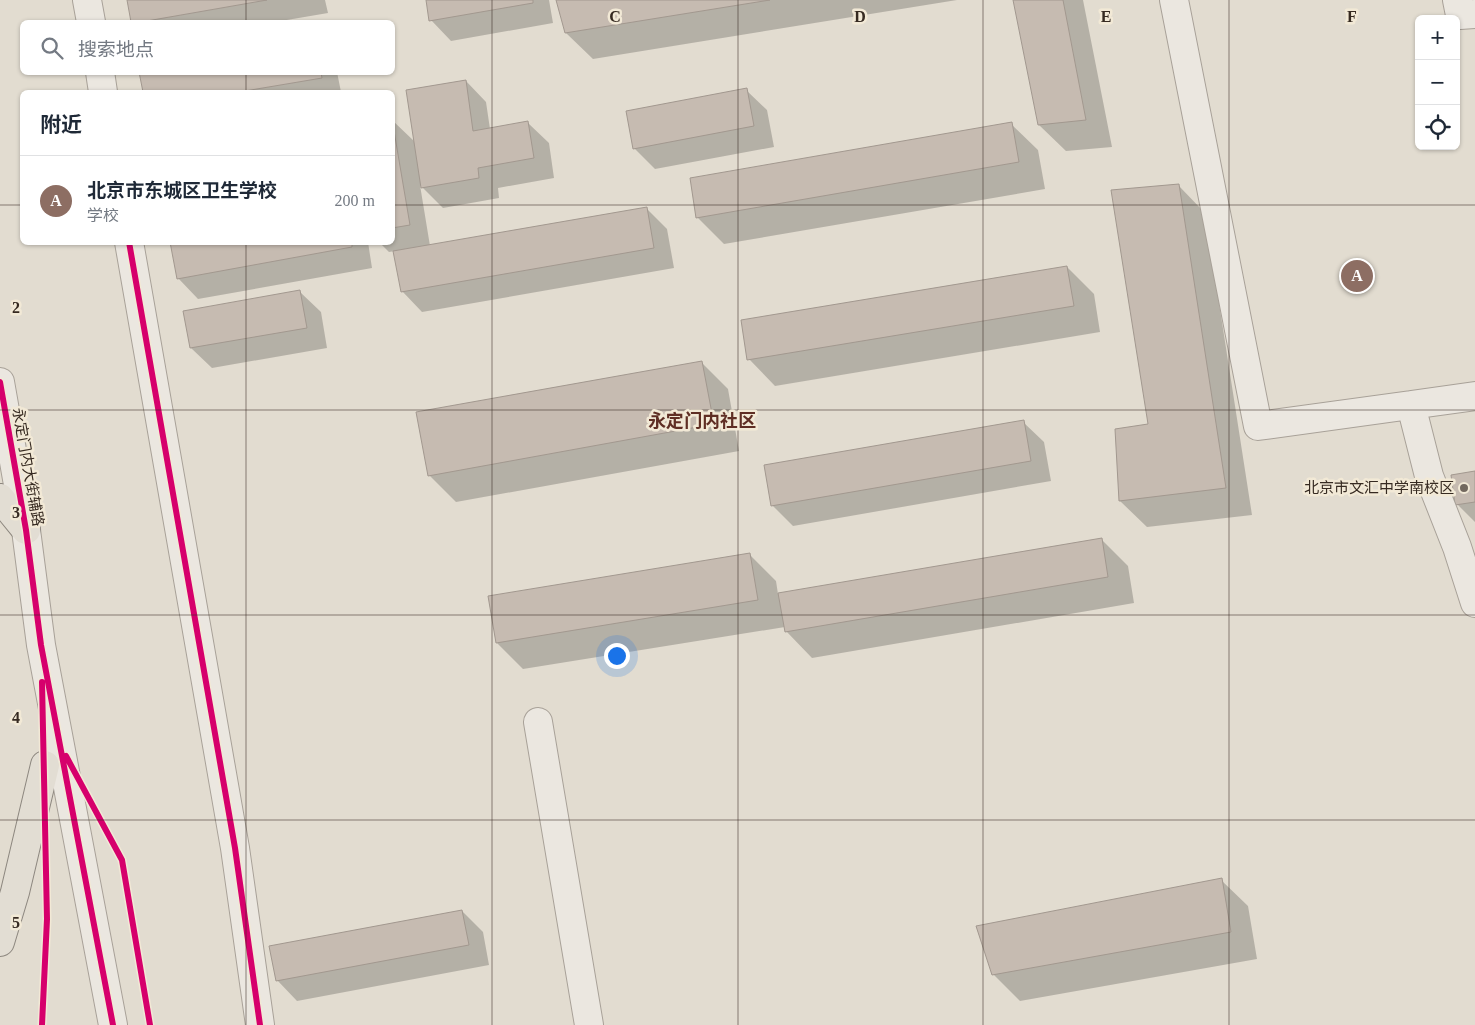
<!DOCTYPE html>
<html lang="zh">
<head>
<meta charset="utf-8">
<style>
  :root { --surface:#fff; --page:#f6f6f7; --text:#1f2937; --muted:#747a83; --line:#e0e1e3; --accent:#72685e }
  body { margin:0; font-family:"Times New Roman","Noto Sans SC",serif; background:var(--page); color:var(--text) }
  .controls { position:absolute; right:15px; top:15px; display:grid; overflow:hidden; border-radius:8px; box-shadow:0 1px 4px #0004 }
  .controls button { width:45px; height:45px; display:grid; place-items:center; padding:0; border:0; border-bottom:1px solid var(--line); background:var(--surface); color:var(--text); font:25px sans-serif }
  .you { position:absolute; left:616px; top:655px; width:18px; height:18px; margin:-12px; border:4px solid #fff; border-radius:50%; background:#1a73e8; box-shadow:0 0 0 8px #1a73e833 }
  .badge { display:grid; place-items:center; width:32px; height:32px; border-radius:50%; background:var(--accent); color:#fff; font-size:16px; font-weight:700 }
  .pin { position:absolute; translate:-50% -50%; border:2px solid #fff; box-shadow:0 1px 5px #0006 }
  .list { margin:0; padding:0; list-style:none }
  h2 { display:flex; justify-content:space-between; align-items:center; height:65px; margin:0; padding:0 20px; font-size:21px }
  h2 small { font-size:16px; font-weight:400; color:var(--muted) }
  .list li { display:grid; grid-template-columns:32px 1fr auto; gap:15px; align-items:center; box-sizing:border-box; height:90px; padding:0 20px; border-top:1px solid var(--line) }
  .list b { display:block; font-size:19px; white-space:nowrap }
  .list p { margin:0; font-size:16px; white-space:nowrap; color:var(--muted) }
  .list em { font-size:16px; font-style:normal; color:var(--muted) }
  .icon { flex:none; width:28px; height:28px; fill:none; stroke:currentColor; stroke-width:2; stroke-linecap:round; stroke-linejoin:round }
  .map { position:relative; flex:none; width:1475px; height:1025px; overflow:hidden }
  .search { position:absolute; background:var(--surface); box-shadow:0 1px 4px #0004; left:20px; top:20px; width:375px; height:55px; display:flex; align-items:center; gap:12px; box-sizing:border-box; padding:0 18px; border-radius:8px; color:var(--muted); font-size:19px }
  .panel { position:absolute; background:var(--surface); box-shadow:0 1px 4px #0004; left:20px; top:90px; width:375px; height:155px; border-radius:8px }
  .map>svg:first-child { display:block }
  .shadow { fill:#0003 }
  .building { fill:#c6bbb1; stroke:#a2988f }
  .lines { fill:none; stroke-linecap:round; stroke-linejoin:round }
  .minor-casing { stroke:#a8a198; stroke-width:30 }
  .major-casing { stroke:#8d877f; stroke-width:30 }
  .minor { stroke:#ebe7e0; stroke-width:28 }
  .major { stroke:#e2ddd3; stroke-width:28 }
  .cycleway-casing { stroke:#f2e9d6; stroke-width:9 }
  .cycleway { stroke:#d6006c; stroke-width:6 }
  .grid { fill:none; stroke:#362a21; stroke-width:1; stroke-opacity:0.55 }
  .poi-dot { fill:#72685e; stroke:#f2e9d6; stroke-width:2 }
  .labels { text-anchor:middle; stroke-width:5; stroke-linejoin:round; paint-order:stroke }
  .street-label { font-size:15px; fill:#362a21; stroke:#f2e9d6 }
  .poi-label { font-size:15px; fill:#362a21; stroke:#f2e9d6; text-anchor:end }
  .quarter-label { font-size:18px; font-weight:bold; fill:#5f2e24; stroke:#f2e9d6 }
  .grid-label { font-size:16px; text-anchor:middle; font-weight:bold; fill:#362a21; stroke:#f2e9d6; stroke-width:5; stroke-linejoin:round; paint-order:stroke }
</style>
</head>
<body>
<div class="map">
<svg width="1475" height="1025" viewBox="0 0 1475 1025">
  <rect width="100%" height="100%" fill="#e2dcd0"/>
  <!-- shadow -->
  <path class="shadow" d="M128,0H325L328,13L275,22H133Z
    M427,0H549L553,23L451,41L431,20Z
    M557,0H957L593,59L566,33Z
    M1014,0H1083L1112,147L1066,151L1039,125Z
    M145,72H337L341,92H144L140,73Z
    M466,81L486,102L490,129L528,123L549,143L554,178L498,188L499,198L443,208L420,185L430,246L647,209L667,229L674,268L422,312L402,291L395,251L389,252L379,242H392V120L415,142Z
    M746,90L767,110L774,147L655,169L634,148Z
    M1011,124L1038,150L1045,189L724,244L697,217Z
    M1179,186L1205,213L1252,515L1147,527L1120,501L1116,430L1149,425Z
    M174,242H368L372,268L198,299L178,278Z
    M1067,267L1094,294L1100,332L775,386L749,359Z
    M300,292L321,312L327,348L212,368L191,348Z
    M702,363L728,389L739,451L456,502L429,475Z
    M1023,422L1044,442L1051,481L793,526L772,505Z
    M1475,472V522L1457,504Z
    M1101,539L1128,566L1134,603L812,658L786,631L785,627L523,669L497,643L750,555L776,581L778,594Z
    M1221,880L1248,906L1257,959L1020,1001L993,974Z
    M462,911L483,932L489,965L297,1001L277,980Z"/>
  <!-- building -->
  <path class="building" d="M127,0H267L141,22H131Z
    M426,0H533V3L429,21Z
    M556,0H770L565,33Z
    M1013,0H1063L1086,120L1038,125Z
    M139,72H321L322,78L239,92H143Z
    M466,80L473,131L528,121L534,158L478,168L479,178L421,188L406,90Z
    M747,88L754,126L633,149L626,111Z
    M392,119L410,225L392,228Z
    M1012,122L1019,162L696,218L690,178Z
    M1179,184L1226,488L1119,501L1115,429L1148,424L1111,190Z
    M647,207L654,248L401,292L393,251Z
    M170,242H352V247L177,279Z
    M1067,266L1074,306L747,360L741,320Z
    M300,290L307,328L190,348L183,311Z
    M702,361L714,424L428,476L416,412Z
    M1024,420L1031,461L771,506L764,465Z
    M1475,471V502L1455,505L1451,475Z
    M1102,538L1108,577L785,632L778,593Z
    M750,553L758,600L496,643L488,596Z
    M1222,878L1231,932L992,975L976,926Z
    M462,910L469,945L276,981L269,946Z"/>
  <g class="lines">
    <defs>
      <path id="minor" d="M87,0L91,22
        M1174,0L1258,426L1411,405
        M1457,0L1460,15L1475,14
        M100,72L103,92
        M129,242L235,848L260,1025
        M0,382L26,530L41,645L113,1025
        M1475,396L1411,405L1429,476L1457,547L1475,603
        M538,722L589,1025"/>
      <path id="major" d="M0,498L26,530
        M0,942L15,892L45,765"/>
    </defs>
    <!-- minor casing -->
    <use href="#minor" class="minor-casing"/>
    <!-- major casing -->
    <use href="#major" class="major-casing"/>
    <!-- minor -->
    <use href="#minor" class="minor"/>
    <!-- major -->
    <use href="#major" class="major"/>
    <defs>
      <path id="cycleway" d="M129,242L235,848L260,1025
        M0,382L26,530L41,645L113,1025
        M66,756L122,860L150,1025
        M42,1025L47,919L42,682"/>
    </defs>
    <!-- cycleway casing -->
    <use href="#cycleway" class="cycleway-casing"/>
    <!-- cycleway -->
    <use href="#cycleway" class="cycleway"/>
  </g>
  <!-- grid -->
  <path class="grid" d="M246,0V22M492,0V1025M738,0V1025M983,0V1025M1229,0V1025M246,72V92M0,205H22M392,205H1475M246,242V1025M0,410H1475M0,615H1475M0,820H1475"/>
  <!-- markers -->
  <circle class="poi-dot" cx="1464" cy="488" r="5"/>
  <g class="labels">
    <!-- street labels -->
    <g class="street-label">
      <text transform="translate(28 467) rotate(80)" y="5">永定门内大街辅路</text>
    </g>
    <!-- poi labels -->
    <g class="poi-label">
      <text x="1454" y="493">北京市文汇中学南校区</text>
    </g>
    <!-- quarter labels -->
    <g class="quarter-label">
      <text x="702" y="427">永定门内社区</text>
    </g>
  </g>
  <g class="grid-label">
    <text x="615" y="22">C</text>
    <text x="860" y="22">D</text>
    <text x="1106" y="22">E</text>
    <text x="1352" y="22">F</text>
    <text x="16" y="313">2</text>
    <text x="16" y="518">3</text>
    <text x="16" y="723">4</text>
    <text x="16" y="928">5</text>
  </g>
</svg>
<div class="controls">
<button>+</button>
<button>−</button>
<button><svg class="icon" aria-label="locate" viewBox="0 0 24 24"><circle cx="12" cy="12" r="6"/><path d="M12 2v4M12 18v4M2 12h4M18 12h4"/></svg></button>
</div>
<div class="you"></div>
<div class="pin badge" style="left:1357px;top:276px;background:#8d6e63">A</div>
<div class="search"><svg class="icon" aria-label="search" viewBox="0 0 24 24"><circle cx="10" cy="10" r="6"/><path d="M15 15l6 6"/></svg>搜索地点</div>
<section class="panel">
<h2>附近<small></small></h2>
<ul class="list">
<li><span class="badge" style="background:#8d6e63">A</span><div><b>北京市东城区卫生学校</b><p>学校</p></div><em>200 m</em></li>
</ul>
</section>
</div>
</body>
</html>
